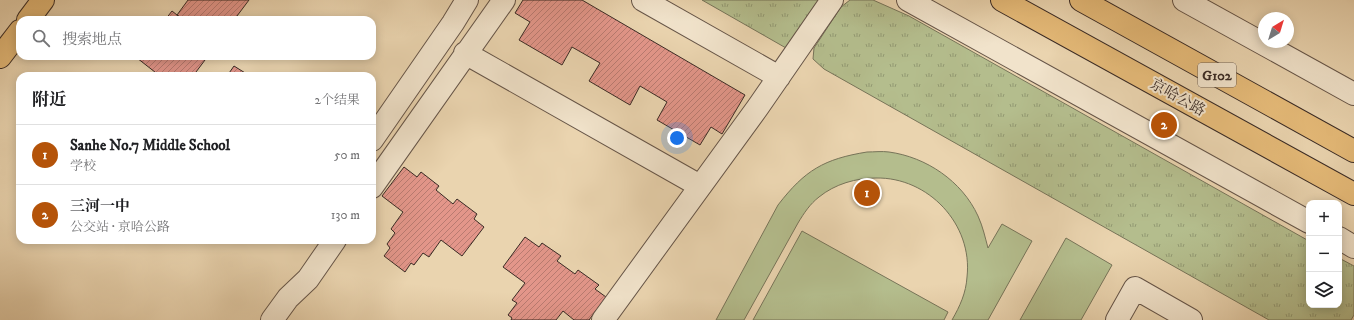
<!DOCTYPE html>
<html lang="zh">
<head>
<meta charset="utf-8">
<style>
  :root { --surface:#fff; --page:#f2f2f2; --text:#202124; --muted:#757577; --line:#e0e0e0; --accent:#b45309 }
  body { margin:0; font-family:"IM FELL DW Pica","Noto Serif SC",serif; background:var(--page); color:var(--text) }
  .controls { position:absolute; right:12px; bottom:12px; display:grid; overflow:hidden; border-radius:8px; box-shadow:0 2px 10px #0003 }
  .controls button { width:36px; height:36px; display:grid; place-items:center; padding:0; border:0; border-bottom:1px solid var(--line); background:var(--surface); color:var(--text); font:20px sans-serif }
  .compass { position:absolute; left:1258px; top:12px; width:36px; height:36px; border-radius:50%; background:var(--surface); box-shadow:0 2px 10px #0003; rotate:38deg }
  .you { position:absolute; left:677px; top:138px; width:14px; height:14px; margin:-10px; border:3px solid #fff; border-radius:50%; background:#1a73e8; box-shadow:0 0 0 6px #1a73e833 }
  .badge { display:grid; place-items:center; width:26px; height:26px; border-radius:50%; background:var(--accent); color:#fff; font-size:13px; font-weight:700 }
  .pin { position:absolute; translate:-50% -50%; border:2px solid #fff; box-shadow:0 1px 4px #0006 }
  .list { margin:0; padding:0; list-style:none }
  h2 { display:flex; justify-content:space-between; align-items:center; height:52px; margin:0; padding:0 16px; font-size:17px }
  h2 small { font-size:13px; font-weight:400; color:var(--muted) }
  .list li { display:grid; grid-template-columns:26px 1fr auto; gap:12px; align-items:center; box-sizing:border-box; height:60px; padding:0 16px; border-top:1px solid var(--line) }
  .list b { display:block; font-size:15px; white-space:nowrap }
  .list p { margin:0; font-size:13px; white-space:nowrap; color:var(--muted) }
  .list em { font-size:13px; font-style:normal; color:var(--muted) }
  .icon { flex:none; width:22px; height:22px; fill:none; stroke:currentColor; stroke-width:2; stroke-linecap:round; stroke-linejoin:round }
  .map { position:relative; flex:none; width:1354px; height:320px; overflow:hidden }
  .search { position:absolute; background:var(--surface); box-shadow:0 2px 10px #0003; left:16px; top:16px; width:360px; height:44px; display:flex; align-items:center; gap:10px; box-sizing:border-box; padding:0 14px; border-radius:12px; color:var(--muted); font-size:15px }
  .panel { position:absolute; background:var(--surface); box-shadow:0 2px 10px #0003; left:16px; top:72px; width:360px; height:172px; border-radius:12px }
  .map>svg:first-child { display:block }
  .grass { fill:url(#grass-tufts); stroke:#777459 }
  .pitch { fill:#b4bd8d; stroke:#777459 }
  .building { fill:url(#building-hatch); stroke:#3a2b25 }
  .lines { fill:none; stroke-linecap:round; stroke-linejoin:round }
  .minor-casing { stroke:#665548; stroke-width:24 }
  .major-casing { stroke:#3a2b25; stroke-width:24 }
  .highway-casing { stroke:#3a2b25; stroke-width:24 }
  .minor { stroke:#f1e3cb; stroke-width:22 }
  .major { stroke:#e5ba78; stroke-width:22 }
  .highway { stroke:#e5ba78; stroke-width:22 }
  .labels { text-anchor:middle; stroke-width:4; stroke-linejoin:round; paint-order:stroke }
  .shield { fill:#f1e3cb; stroke:#716257; stroke-width:1 }
  .shield-label { font-size:14px; font-weight:bold; fill:#3a2b25 }
  .street-label { font-size:15px; fill:#3a2b25; stroke:#f1e3cb }
</style>
</head>
<body>
<div class="map">
<svg width="1354" height="320" viewBox="0 0 1354 320">
  <defs>
    <pattern id="grass-tufts" width="24" height="20" patternUnits="userSpaceOnUse"><rect width="24" height="20" fill="#b4bd8d"/><path d="M3 7l-1-3M5 7V3M7 7l1-3M15 17l-1-3M17 17v-4M19 17l1-3" fill="none" stroke="#939a73"/></pattern>
    <pattern id="building-hatch" width="6" height="6" patternUnits="userSpaceOnUse"><rect width="6" height="6" fill="#e3968a"/><path d="M-1 1l2-2M0 6l6-6M5 7l2-2" fill="none" stroke="#b97b71"/></pattern>
  </defs>
  <rect width="100%" height="100%" fill="#ead4af"/>
  <filter id="stains"><feTurbulence type="fractalNoise" baseFrequency=".005" numOctaves="4"/><feColorMatrix values="0 0 0 0 .2 0 0 0 0 .09 0 0 0 0 .02 0 0 0 .5 -.17"/></filter>
  <radialGradient id="worn" r=".72"><stop offset=".6" stop-color="#630" stop-opacity="0"/><stop offset="1" stop-color="#630" stop-opacity=".3"/></radialGradient>
  <!-- grass -->
  <path class="grass" d="M702,0H824L786,48Z
    M850,0H873L909,16L1309,241V305H1339V258L1354,266V315L1351,320H1269L824,69L813,59L814,48L841,7Z"/>
  <!-- pitch -->
  <path class="pitch" d="M867,152C874,152 882,151 889,152C926,157 962,181 978,216C983,227 985,237 988,248L1002,224L1032,241L988,320H952C960,306 966,293 967,277C973,224 928,177 876,178C856,178 835,184 819,197C810,204 804,213 798,223L744,320H716L778,205C805,170 824,159 867,152Z
    M802,231L948,312L944,320H753Z
    M1066,238L1112,265L1081,320H1020Z"/>
  <!-- building -->
  <path class="building" d="M188,0H249L234,20H184L177,15Z
    M523,0H582L745,95L722,134L711,127L700,145L657,120L667,102L640,86L630,105L589,81L600,63L572,47L562,65L519,40L530,22L515,13Z
    M172,11L177,15L184,20H165Z
    M139,56H208L193,76H160L137,58Z
    M234,66L250,76H227Z
    M404,167L417,177L421,172L439,186L436,190L453,204L457,199L477,214L474,219L484,227L462,256L441,240L429,257L423,253L414,265L411,263L405,272L384,256L390,248L387,244L395,233L391,229L403,212L382,196Z
    M525,237L539,247L542,243L561,256L557,261L575,274L578,270L599,285L595,289L606,297L589,320H574L563,311L556,320H511L512,318L508,315L517,303L512,300L525,283L503,267Z"/>
  <g class="lines">
    <defs>
      <path id="minor" d="M643,0L779,77
        M908,0L1309,222
        M1184,0L1354,94
        M465,53L700,186
        M372,140L453,23L467,0
        M372,187L504,0
        M1339,238L1354,247
        M272,320L288,298L308,279L335,240
        M603,320L758,107L832,0
        M1117,320L1135,288L1191,320"/>
      <path id="major" d="M28,20L43,0
        M0,57L20,31"/>
      <path id="highway" d="M1002,0L1354,194
        M1081,0L1354,151"/>
    </defs>
    <!-- minor casing -->
    <use href="#minor" class="minor-casing"/>
    <!-- major casing -->
    <use href="#major" class="major-casing"/>
    <!-- highway casing -->
    <use href="#highway" class="highway-casing"/>
    <!-- minor -->
    <use href="#minor" class="minor"/>
    <!-- major -->
    <use href="#major" class="major"/>
    <!-- highway -->
    <use href="#highway" class="highway"/>
  </g>
  <g class="labels">
    <!-- shield labels -->
    <rect class="shield" x="1198" y="63" width="38" height="24" rx="3"/>
    <g class="shield-label">
      <text x="1217" y="80">G102</text>
    </g>
    <!-- street labels -->
    <g class="street-label">
      <text transform="translate(1178 97) rotate(29)" y="5">京哈公路</text>
    </g>
  </g>
  <rect width="100%" height="100%" filter="url(#stains)"/>
  <rect width="100%" height="100%" fill="url(#worn)"/>
</svg>
<div class="controls">
<button>+</button>
<button>−</button>
<button><svg class="icon" aria-label="layers" viewBox="0 0 24 24"><path d="M12 4l9 5-9 5-9-5zM3 14l9 5 9-5"/></svg></button>
</div>
<svg class="compass" viewBox="-18 -18 36 36"><path d="M0-13l5 13h-10z" fill="#e53935"/><path d="M0 13l5-13h-10z" fill="#757577"/></svg>
<div class="you"></div>
<div class="pin badge" style="left:867px;top:193px">1</div>
<div class="pin badge" style="left:1164px;top:125px">2</div>
<div class="search"><svg class="icon" aria-label="search" viewBox="0 0 24 24"><circle cx="10" cy="10" r="6"/><path d="M15 15l6 6"/></svg>搜索地点</div>
<section class="panel">
<h2>附近<small>2个结果</small></h2>
<ul class="list">
<li><span class="badge">1</span><div><b>Sanhe No.7 Middle School</b><p>学校</p></div><em>50 m</em></li>
<li><span class="badge">2</span><div><b>三河一中</b><p>公交站 · 京哈公路</p></div><em>130 m</em></li>
</ul>
</section>
</div>
</body>
</html>
